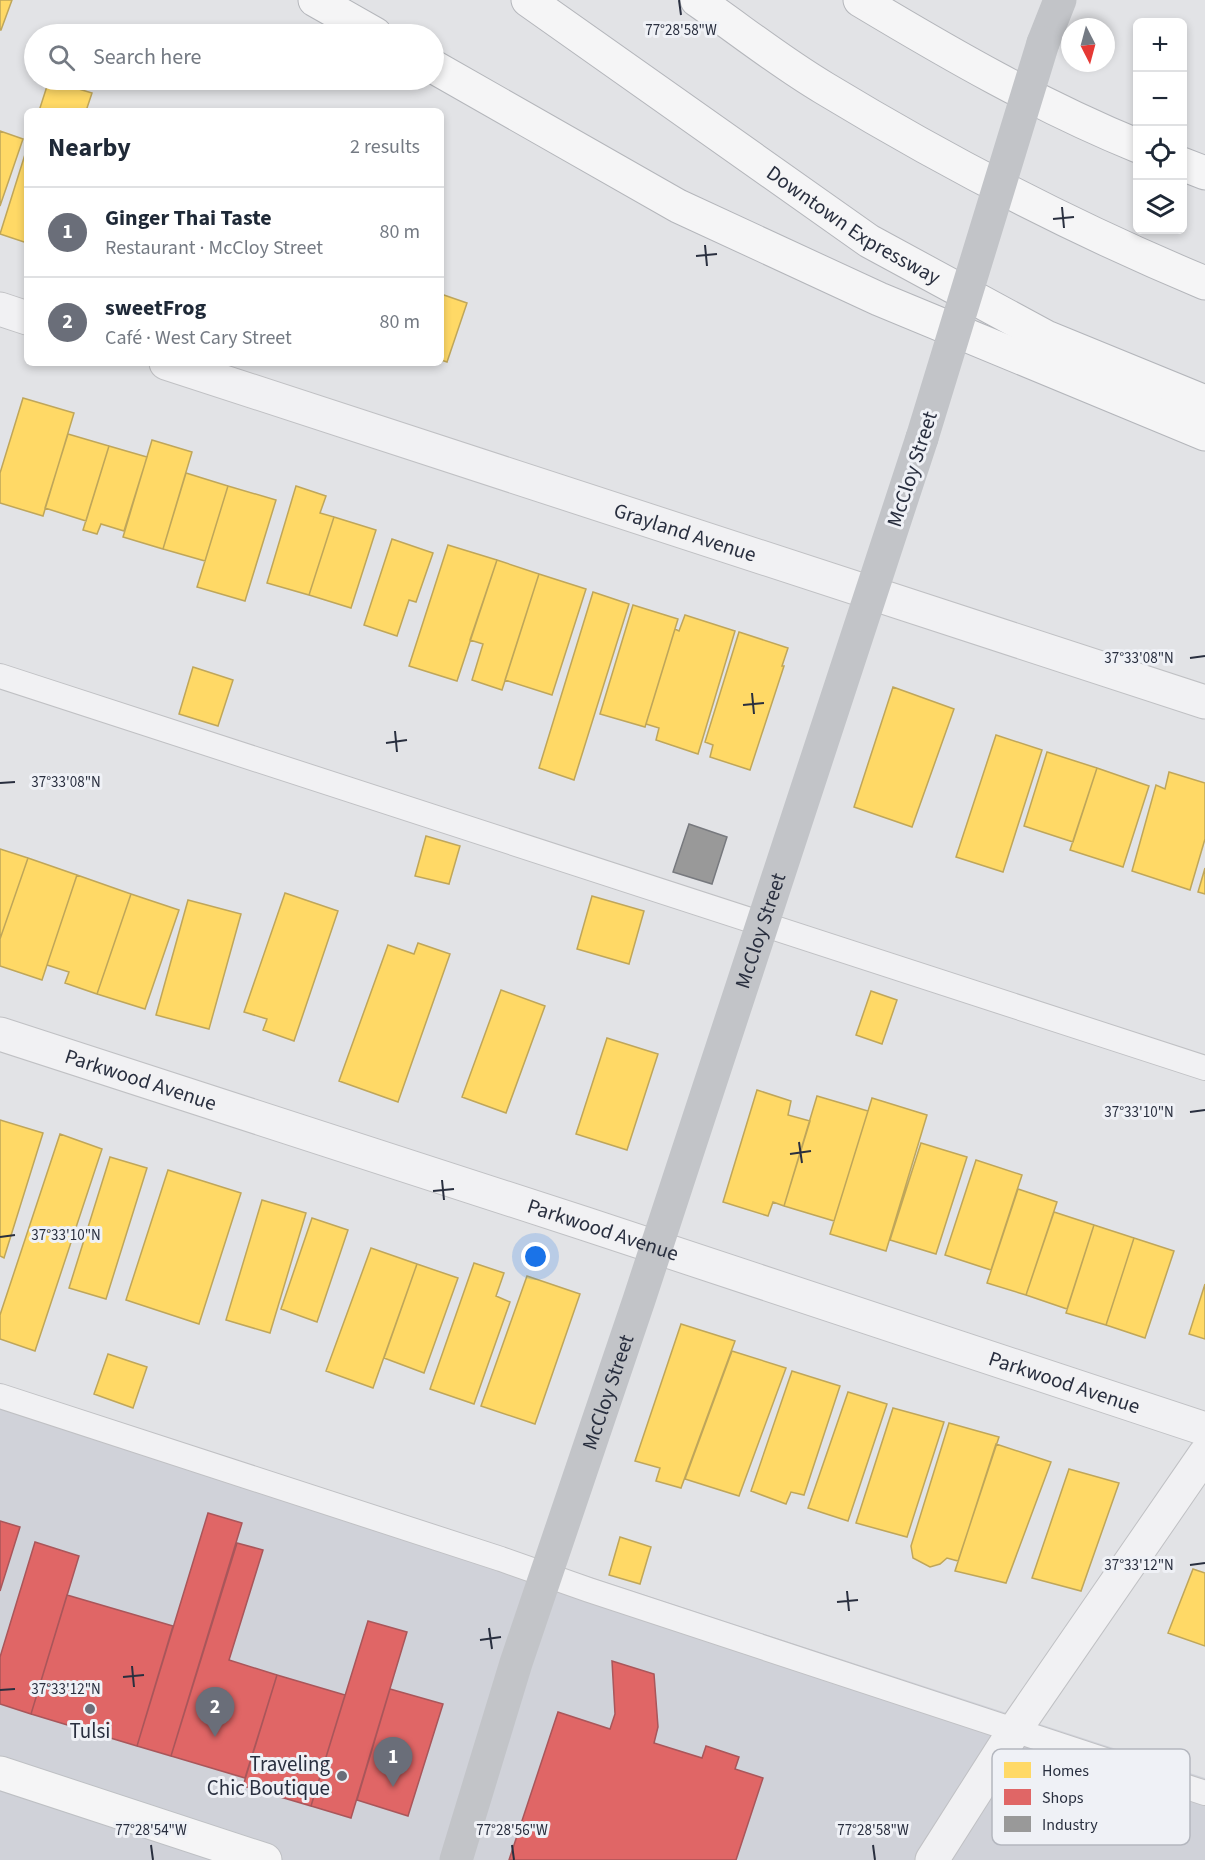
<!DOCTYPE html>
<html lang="en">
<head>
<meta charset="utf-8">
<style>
  :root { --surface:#fff; --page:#f6f6f7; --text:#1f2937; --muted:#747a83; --line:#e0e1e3; --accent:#6a6e79 }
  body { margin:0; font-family:"Source Sans 3",sans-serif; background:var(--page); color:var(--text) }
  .controls { position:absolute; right:18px; top:18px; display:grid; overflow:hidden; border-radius:9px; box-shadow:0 3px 9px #0003 }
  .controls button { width:54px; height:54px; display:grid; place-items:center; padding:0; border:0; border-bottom:2px solid var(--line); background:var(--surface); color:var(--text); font:30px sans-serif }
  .compass { position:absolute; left:1061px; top:18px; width:54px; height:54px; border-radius:50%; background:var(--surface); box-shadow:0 3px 9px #0003; rotate:174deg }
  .you { position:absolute; left:536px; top:1257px; width:21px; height:21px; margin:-15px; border:4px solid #fff; border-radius:50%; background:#1a73e8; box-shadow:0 0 0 9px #1a73e833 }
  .badge { display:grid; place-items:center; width:39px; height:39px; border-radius:50%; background:var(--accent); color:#fff; font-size:20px; font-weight:700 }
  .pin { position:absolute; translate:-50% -50px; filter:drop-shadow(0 2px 3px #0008) }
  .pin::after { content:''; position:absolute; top:32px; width:21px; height:18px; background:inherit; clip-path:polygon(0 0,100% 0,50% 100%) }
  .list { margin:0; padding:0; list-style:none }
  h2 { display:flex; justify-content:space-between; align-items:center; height:78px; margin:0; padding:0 24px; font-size:26px }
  h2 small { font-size:20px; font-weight:400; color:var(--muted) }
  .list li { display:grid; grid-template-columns:39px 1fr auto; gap:18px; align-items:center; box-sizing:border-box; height:90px; padding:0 24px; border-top:2px solid var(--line) }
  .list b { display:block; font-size:22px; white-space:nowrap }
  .list p { margin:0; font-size:20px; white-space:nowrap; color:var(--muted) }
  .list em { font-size:20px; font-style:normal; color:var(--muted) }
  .icon { flex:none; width:33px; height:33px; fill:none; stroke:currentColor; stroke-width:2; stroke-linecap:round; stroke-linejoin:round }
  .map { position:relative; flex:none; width:1205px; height:1860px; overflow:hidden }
  .search { position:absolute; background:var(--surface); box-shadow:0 3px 9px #0003; left:24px; top:24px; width:420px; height:66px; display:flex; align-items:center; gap:15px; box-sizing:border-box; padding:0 21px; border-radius:33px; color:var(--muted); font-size:22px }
  .panel { position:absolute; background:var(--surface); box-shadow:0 3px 9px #0003; left:24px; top:108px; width:420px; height:258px; border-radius:9px }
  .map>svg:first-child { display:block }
  .built { fill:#d0d2d9 }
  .homes { fill:#ffd966; stroke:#bfa65a; stroke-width:1.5 }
  .shops { fill:#e06666; stroke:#a9565a; stroke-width:1.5 }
  .industry { fill:#999; stroke:#77797e; stroke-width:1.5 }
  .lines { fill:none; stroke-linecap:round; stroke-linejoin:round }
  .lane-casing { stroke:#c0c1c4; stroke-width:26 }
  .street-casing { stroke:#c0c1c4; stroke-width:35 }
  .primary-casing { stroke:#bec0c4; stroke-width:35 }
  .highway-casing { stroke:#b4b6bb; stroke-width:35 }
  .lane { stroke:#f1f1f3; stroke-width:24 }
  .street { stroke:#f1f1f3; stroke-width:33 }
  .secondary { stroke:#c2c4c8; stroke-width:33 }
  .primary { stroke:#f5f5f6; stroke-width:33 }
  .highway { stroke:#f5f5f6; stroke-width:33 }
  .secondary-bridge { stroke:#c2c4c8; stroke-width:33 }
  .ticks { fill:none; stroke:#292f3f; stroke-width:2 }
  .poi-dot { fill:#6a6e79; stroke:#eff1f6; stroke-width:2 }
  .labels { text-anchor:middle; stroke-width:6; stroke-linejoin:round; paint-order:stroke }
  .street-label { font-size:21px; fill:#292f3f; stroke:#eff1f6 }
  .poi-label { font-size:21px; fill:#292f3f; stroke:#eff1f6 }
  .key { fill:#eff1f6; stroke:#b4b7bf; stroke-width:1.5 }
  .key-label { font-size:16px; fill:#292f3f }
  .ticks-label { font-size:15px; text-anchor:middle; fill:#292f3f; stroke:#eff1f6; stroke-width:6; stroke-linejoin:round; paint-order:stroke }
</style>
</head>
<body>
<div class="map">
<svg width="1205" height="1860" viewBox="0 0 1205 1860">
  <rect width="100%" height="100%" fill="#e2e3e6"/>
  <!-- built -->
  <path class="built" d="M0,1384L1205,1778V1860H0Z"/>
  <!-- homes -->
  <path class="homes" d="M0,0H12L1,30H0Z
    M49,80L92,93L86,111H39Z
    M0,131L23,139L0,206Z
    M27,148V243L0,234Z
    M441,294L467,303L447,362L441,360Z
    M23,398L74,413L43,516L0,503V473Z
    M68,434L109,446L86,521L45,508Z
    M152,440L192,452L163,549L123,537Z
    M109,446L147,457L124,531L101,524L97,534L83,530Z
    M186,473L228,486L205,561L163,549Z
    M228,486L276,500L245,601L197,587Z
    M296,486L326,496L320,513L334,517L309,595L267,583Z
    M334,517L376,530L351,608L309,595Z
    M392,539L433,553L416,602L409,600L397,636L364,625Z
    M448,545L497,560L457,681L409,666Z
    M497,560L539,574L502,690L472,680L483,644L470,640Z
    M539,574L586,589L552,695L505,680Z
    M593,592L629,604L574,780L539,768Z
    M633,605L678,619L645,727L600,714Z
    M685,615L735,631L698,754L656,740L659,728L646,724L675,629L679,631Z
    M739,632L788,648L782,666H784L750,770L710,757L713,745L705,742Z
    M193,667L233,680L218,726L179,714Z
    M893,687L954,709L912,827L854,807Z
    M996,735L1042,750L1003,872L956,857Z
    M1047,752L1097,768L1073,842L1024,826Z
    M1097,768L1149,786L1123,867L1070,850Z
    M1169,772L1205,783V839L1190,890L1132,871L1156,785L1165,789Z
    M426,836L460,846L449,884L415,876Z
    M0,849L28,858L0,939Z
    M28,858L77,875L42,980L0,966V939Z
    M1205,868V894L1198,892Z
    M77,875L131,894L97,994L65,983L69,972L47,965Z
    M285,893L338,911L294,1041L263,1030L267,1019L244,1012Z
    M131,894L179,910L145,1009L97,994Z
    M592,896L644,911L629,964L577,949Z
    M188,900L241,914L209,1029L156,1015Z
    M418,943L450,954L398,1102L339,1081L388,945L414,954Z
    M501,990L545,1006L506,1113L462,1097Z
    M871,991L897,1000L882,1044L856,1035Z
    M607,1038L658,1054L627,1150L576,1134Z
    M757,1090L791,1101L788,1115L810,1121L784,1206L773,1202L768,1216L723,1202Z
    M817,1096L868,1111L834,1221L784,1206Z
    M872,1098L927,1115L886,1251L830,1234Z
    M0,1120L43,1133L4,1258L0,1256Z
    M60,1134L102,1149L35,1351L0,1339V1315Z
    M921,1143L967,1157L936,1254L890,1240Z
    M110,1157L147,1168L106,1299L69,1288Z
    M976,1160L1022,1175L991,1270L945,1255Z
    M168,1170L241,1193L199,1324L126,1300Z
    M1018,1189L1057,1202L1026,1295L987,1283Z
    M262,1200L306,1213L270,1333L226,1320Z
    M1054,1212L1094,1225L1067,1309L1026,1295Z
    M312,1218L348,1230L317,1322L281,1309Z
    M1094,1225L1134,1238L1106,1325L1066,1313Z
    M1134,1238L1174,1251L1145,1338L1106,1325Z
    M371,1248L417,1264L373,1388L326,1371Z
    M474,1263L504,1273L496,1296L510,1302L474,1404L430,1389Z
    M417,1264L458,1278L424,1373L384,1358Z
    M527,1276L580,1294L535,1424L481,1406Z
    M1205,1284V1339L1189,1334Z
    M681,1324L735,1341L681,1488L656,1481L660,1468L635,1461Z
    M732,1351L786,1368L739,1496L685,1479Z
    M108,1354L147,1367L133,1408L94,1394Z
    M792,1371L840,1386L804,1495L791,1492L786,1504L751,1491Z
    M848,1392L887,1404L848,1521L808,1508Z
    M893,1408L944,1422L907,1537L856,1523Z
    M949,1423L999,1437L958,1561L947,1558L940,1564L930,1567L913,1558L911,1546Z
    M996,1444L1051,1462L1006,1583L955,1571Z
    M1069,1469L1119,1483L1081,1591L1032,1578Z
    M620,1537L651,1547L640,1584L609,1575Z
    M1193,1569L1205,1573V1646L1168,1633Z"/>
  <!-- shops -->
  <path class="shops" d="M208,1513L242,1523L171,1756L137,1746Z
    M0,1521L20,1527L0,1591Z
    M35,1542L79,1556L31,1714L0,1704V1657Z
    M237,1543L263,1550L229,1660L277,1675L245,1778L171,1756Z
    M67,1595L173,1626L137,1746L31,1714Z
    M368,1621L407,1632L351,1818L311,1806Z
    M612,1661L654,1674L658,1727L654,1743L702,1758L706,1746L739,1757L735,1769L763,1778L736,1860H509L558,1712L610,1729L615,1714Z
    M277,1675L345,1695L311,1806L243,1786Z
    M390,1689L443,1704L408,1816L357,1800Z"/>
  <!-- industry -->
  <path class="industry" d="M689,824L727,837L712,884L673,872Z"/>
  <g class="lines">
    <defs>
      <path id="lane" d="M0,676L1205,1068
        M0,1396L501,1559L589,1590L1205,1793"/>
      <g id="street">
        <path d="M0,309L27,318"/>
        <path id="s1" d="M166,363L1205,702"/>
        <path id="s2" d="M0,1034L586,1224L1205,1429"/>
        <path d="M932,1860L1014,1731L1205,1454"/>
      </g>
      <path id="primary" d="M0,1773L265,1860"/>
      <g id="highway">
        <path d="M315,0L375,34"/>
        <path id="s4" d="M528,0L869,241L1046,337L1205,402"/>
        <path d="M697,0C739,29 780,62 824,88C946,162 1073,228 1205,283"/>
        <path d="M860,0C950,54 1040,106 1138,146"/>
        <path d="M434,67L678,206L879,299L1205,434"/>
        <path d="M1182,164L1205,173"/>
      </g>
    </defs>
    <!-- lane casing -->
    <use href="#lane" class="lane-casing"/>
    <!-- street casing -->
    <use href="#street" class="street-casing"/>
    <!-- primary casing -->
    <use href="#primary" class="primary-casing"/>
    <!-- highway casing -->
    <use href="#highway" class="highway-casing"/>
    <!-- lane -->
    <use href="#lane" class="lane"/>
    <!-- street -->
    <use href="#street" class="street"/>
    <!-- secondary -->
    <g class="secondary">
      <path d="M1043,43L1060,0"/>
      <path id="s3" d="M456,1860L516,1663L639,1300L922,438"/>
    </g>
    <!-- primary -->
    <use href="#primary" class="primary"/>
    <!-- highway -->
    <use href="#highway" class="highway"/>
    <!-- secondary-bridge -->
    <path class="secondary-bridge" d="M922,438L1043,43"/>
  </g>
  <!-- ticks -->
  <path class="ticks" d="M679,0L681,15M1062,207L1064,228M1053,219L1074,217M705,245L707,266M696,256L717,254M1190,658L1205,656M752,693L754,714M743,705L764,703M395,731L397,752M386,743L407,740M0,783L15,782M1190,1112L1205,1110M799,1142L802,1163M790,1154L811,1151M442,1180L444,1200M433,1191L454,1189M0,1237L15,1235M1190,1565L1205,1563M847,1591L849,1611M837,1602L858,1600M489,1628L492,1649M480,1640L501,1637M132,1666L134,1687M123,1677L144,1675M0,1690L15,1689M151,1845L153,1860M512,1845L514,1860M873,1845L875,1860"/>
  <!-- markers -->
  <g class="poi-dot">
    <circle cx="90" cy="1709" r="6"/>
    <circle cx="342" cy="1776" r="6"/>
  </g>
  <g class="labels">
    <!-- street labels -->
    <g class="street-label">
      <text dy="7" stroke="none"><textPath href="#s4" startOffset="396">Downtown Expressway</textPath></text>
      <text transform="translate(912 469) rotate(-72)" y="7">McCloy Street</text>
      <text dy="7" stroke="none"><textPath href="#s1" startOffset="546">Grayland Avenue</textPath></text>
      <text dy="7" stroke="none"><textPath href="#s3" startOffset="978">McCloy Street</textPath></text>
      <text dy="7" stroke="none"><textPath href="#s2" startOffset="148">Parkwood Avenue</textPath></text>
      <text dy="7" stroke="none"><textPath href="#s2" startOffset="634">Parkwood Avenue</textPath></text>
      <text dy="7" stroke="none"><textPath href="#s2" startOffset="1120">Parkwood Avenue</textPath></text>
      <text dy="7" stroke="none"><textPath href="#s3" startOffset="492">McCloy Street</textPath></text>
    </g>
    <!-- poi labels -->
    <g class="poi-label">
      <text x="90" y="1738">Tulsi</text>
      <text x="330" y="1771" text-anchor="end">Traveling<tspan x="330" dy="24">Chic Boutique</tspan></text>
    </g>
  </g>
  <!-- legend -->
  <rect x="992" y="1749" width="198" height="96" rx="9" class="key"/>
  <rect x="1004" y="1762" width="27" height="16" fill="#ffd966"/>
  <rect x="1004" y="1789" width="27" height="16" fill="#e06666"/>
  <rect x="1004" y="1816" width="27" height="16" fill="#999"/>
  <g class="key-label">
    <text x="1042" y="1776">Homes</text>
    <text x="1042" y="1803">Shops</text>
    <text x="1042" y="1830">Industry</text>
  </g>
  <g class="ticks-label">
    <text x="681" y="35">77°28'58"W</text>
    <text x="1139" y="663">37°33'08"N</text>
    <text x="66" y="787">37°33'08"N</text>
    <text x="1139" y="1117">37°33'10"N</text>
    <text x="66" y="1240">37°33'10"N</text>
    <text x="1139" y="1570">37°33'12"N</text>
    <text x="66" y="1694">37°33'12"N</text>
    <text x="151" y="1835">77°28'54"W</text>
    <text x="512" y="1835">77°28'56"W</text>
    <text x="873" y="1835">77°28'58"W</text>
  </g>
</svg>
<div class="controls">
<button>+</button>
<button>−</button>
<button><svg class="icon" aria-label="locate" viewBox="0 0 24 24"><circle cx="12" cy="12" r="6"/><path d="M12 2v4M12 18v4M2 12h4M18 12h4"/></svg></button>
<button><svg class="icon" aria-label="layers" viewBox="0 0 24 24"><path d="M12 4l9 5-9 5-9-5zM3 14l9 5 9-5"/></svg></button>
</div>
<svg class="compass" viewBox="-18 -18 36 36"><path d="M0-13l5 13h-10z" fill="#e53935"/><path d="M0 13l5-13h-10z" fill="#747a83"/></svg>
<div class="you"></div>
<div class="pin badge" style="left:393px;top:1787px">1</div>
<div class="pin badge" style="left:215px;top:1737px">2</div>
<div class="search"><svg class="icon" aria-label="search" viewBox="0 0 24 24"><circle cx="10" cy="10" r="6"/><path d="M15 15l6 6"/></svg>Search here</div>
<section class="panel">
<h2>Nearby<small>2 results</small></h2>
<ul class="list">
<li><span class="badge">1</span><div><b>Ginger Thai Taste</b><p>Restaurant · McCloy Street</p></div><em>80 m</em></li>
<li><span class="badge">2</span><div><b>sweetFrog</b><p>Café · West Cary Street</p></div><em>80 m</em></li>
</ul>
</section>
</div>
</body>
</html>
